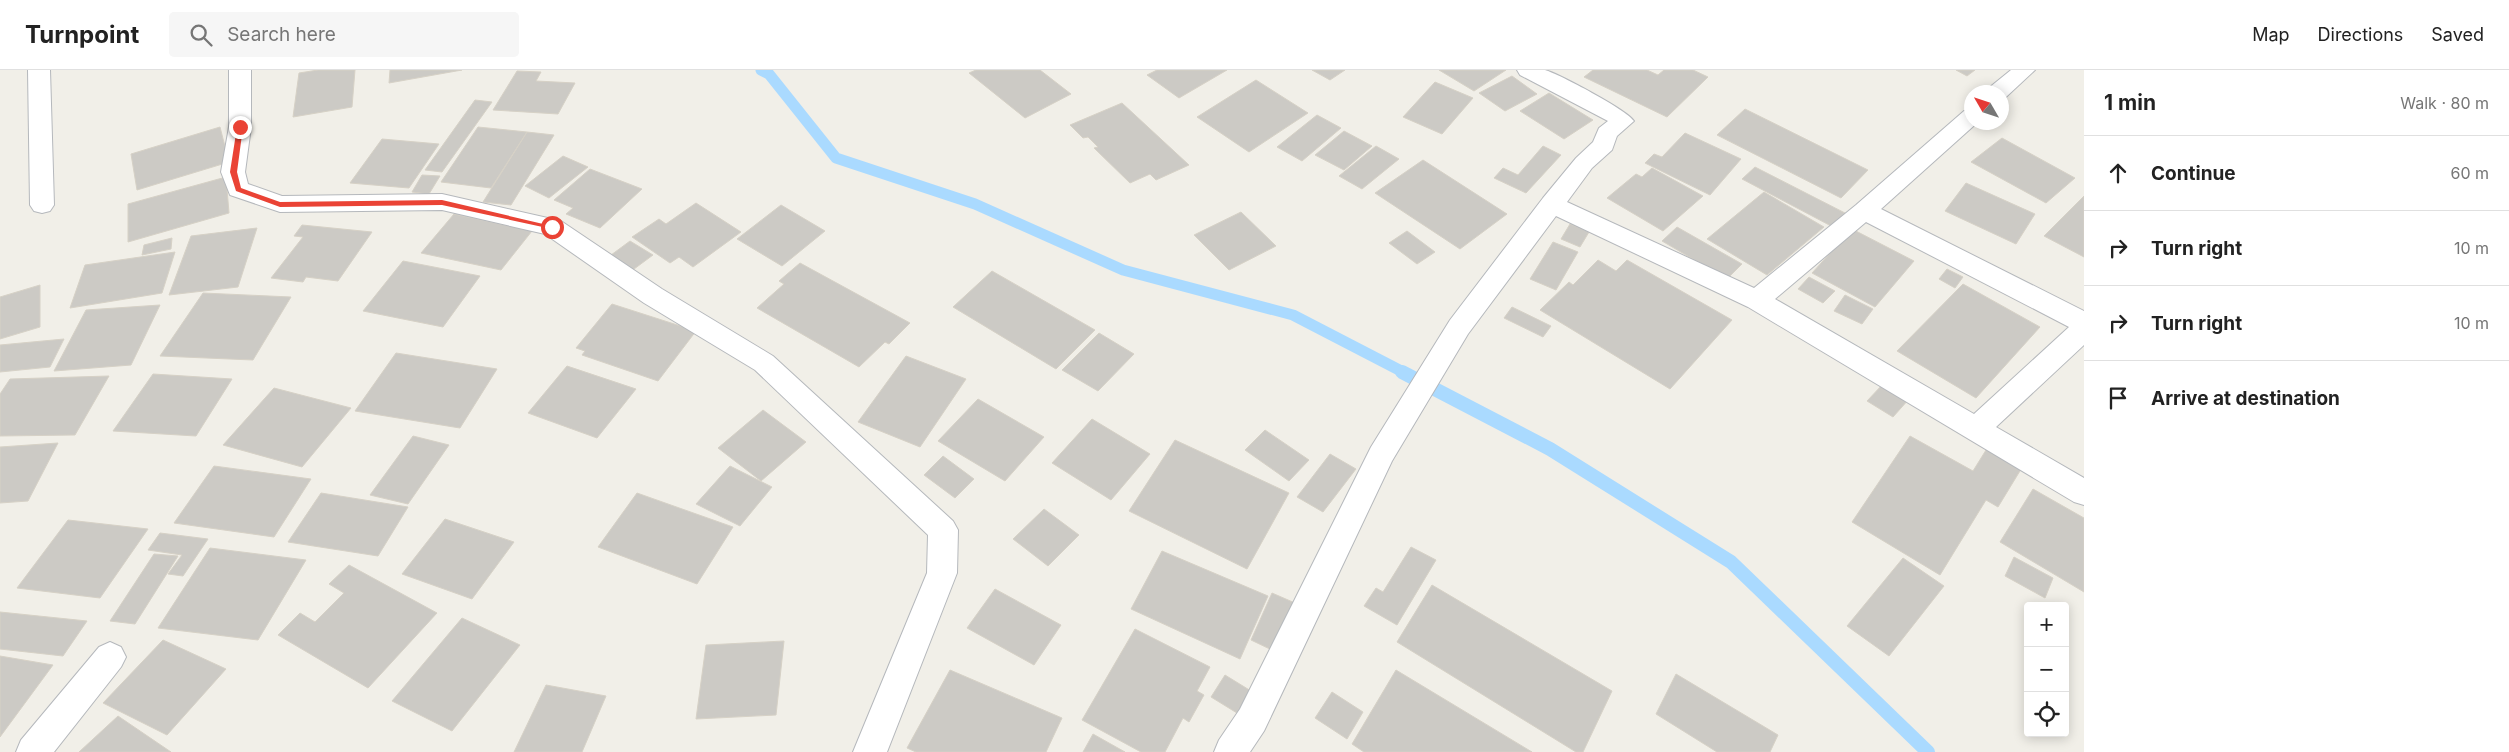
<!DOCTYPE html>
<html lang="en">
<head>
<meta charset="utf-8">
<style>
  :root { --surface:#fff; --page:#f6f6f6; --text:#222; --muted:#767676; --line:#e0e0e0 }
  body { margin:0; font-family:Inter,sans-serif; background:var(--page); color:var(--text) }
  .controls { position:absolute; right:15px; bottom:15px; display:grid; overflow:hidden; border-radius:5px; box-shadow:0 2px 12px #0003 }
  .controls button { width:45px; height:45px; display:grid; place-items:center; padding:0; border:0; border-bottom:1px solid var(--line); background:var(--surface); color:var(--text); font:25px sans-serif }
  .compass { position:absolute; left:1964px; top:15px; width:45px; height:45px; border-radius:50%; background:var(--surface); box-shadow:0 2px 12px #0003; rotate:309deg }
  .stop { position:absolute; width:15px; height:15px; margin:-11px; border:4px solid #ea4335; border-radius:50%; background:#fff }
  .stop.end { background:#ea4335; border-color:#fff; box-shadow:0 1px 5px #0008 }
  .list { margin:0; padding:0; list-style:none }
  h2 { display:flex; justify-content:space-between; align-items:center; height:65px; margin:0; padding:0 20px; font-size:21px }
  h2 small { font-size:16px; font-weight:400; color:var(--muted) }
  .list li { display:grid; grid-template-columns:32px 1fr auto; gap:15px; align-items:center; box-sizing:border-box; height:75px; padding:0 20px; border-top:1px solid var(--line) }
  .list b { display:block; font-size:19px; white-space:nowrap }
  .list em { font-size:16px; font-style:normal; color:var(--muted) }
  .icon { flex:none; width:28px; height:28px; fill:none; stroke:currentColor; stroke-width:2; stroke-linecap:round; stroke-linejoin:round }
  .map { position:relative; flex:none; width:2084px; height:682px; overflow:hidden }
  header { display:flex; align-items:center; gap:30px; box-sizing:border-box; height:70px; padding:0 25px; background:var(--surface); border-bottom:1px solid var(--line) }
  header strong { font-size:24px }
  nav { display:flex; gap:28px; margin-inline-start:auto; font-size:18px }
  .search { width:350px; height:45px; background:var(--page); display:flex; align-items:center; gap:12px; box-sizing:border-box; padding:0 18px; border-radius:5px; color:var(--muted); font-size:19px }
  main { display:flex }
  aside { flex:1; background:var(--surface) }
  .map>svg:first-child { display:block }
  .lines { fill:none; stroke-linecap:round; stroke-linejoin:round }
  .stream-far1 { stroke:#aadaff; stroke-width:11 }
  .stream { stroke:#aadaff; stroke-width:14 }
  .building { fill:#cccac5; stroke:#d6d1c6 }
  .street-casing { stroke:#b5b8bc; stroke-width:2 }
  .street { fill:#fff; fill-rule:evenodd }
  .route { fill:#ea4335 }
</style>
</head>
<body>
<header>
<strong>Turnpoint</strong>
<div class="search"><svg class="icon" aria-label="search" viewBox="0 0 24 24"><circle cx="10" cy="10" r="6"/><path d="M15 15l6 6"/></svg>Search here</div>
<nav><a>Map</a><a>Directions</a><a>Saved</a></nav>
</header>
<main>
<div class="map">
<svg width="2084" height="682" viewBox="0 0 2084 682">
  <rect width="100%" height="100%" fill="#f1efe8"/>
  <g class="lines">
    <!-- stream-far1 -->
    <path class="stream-far1" d="M761,0L769,4L836,88L975,134L1123,200L1293,245L1405,303"/>
    <!-- stream -->
    <path class="stream" d="M1402,302L1550,379L1731,492L1928,682"/>
  </g>
  <!-- building -->
  <path class="building" d="M318,0H355L352,37L293,47L299,3Z
    M390,0H462L389,13Z
    M976,0H1040L1071,24L1025,48L969,3Z
    M1157,0H1227L1179,28L1147,5Z
    M1312,0H1345L1330,10Z
    M1439,0H1506L1474,21Z
    M1593,0H1647L1658,5L1664,0H1693L1708,7L1667,47L1584,7Z
    M1956,0H1975L1967,6Z
    M517,1L541,2L536,11L575,13L558,44L493,40Z
    M1512,6L1537,24L1505,41L1479,23Z
    M1256,10L1308,43L1249,82L1197,47Z
    M1435,12L1473,28L1442,64L1403,47Z
    M1549,23L1593,50L1564,69L1520,41Z
    M475,30L492,32L442,102L425,100Z
    M1122,33L1189,95L1156,110L1150,104L1130,113L1094,78L1098,77L1088,67L1083,68L1070,55Z
    M1745,39L1868,100L1841,128L1717,65Z
    M1317,45L1341,58L1302,91L1277,77Z
    M220,57L229,92L137,120L131,84Z
    M478,57L527,62L491,118L441,112Z
    M1344,61L1372,76L1344,100L1315,85Z
    M527,62L554,65L511,135L483,132Z
    M1685,63L1741,89L1710,125L1645,93L1654,84L1662,87Z
    M2002,68L2075,108L2046,133L1971,92Z
    M382,69L439,74L409,118L350,113Z
    M1376,76L1399,89L1362,119L1339,106Z
    M1543,76L1561,85L1526,123L1494,108L1503,98L1518,105Z
    M563,86L588,97L549,128L525,116Z
    M1423,90L1507,144L1460,179L1375,123Z
    M1755,97L1845,143L1833,157L1742,109Z
    M1652,98L1703,126L1663,161L1607,128L1636,104L1642,107Z
    M590,99L642,119L600,158L566,144L573,138L554,130Z
    M422,105L440,106L429,124L412,122Z
    M226,107L229,143L128,172V134Z
    M1966,113L2035,144L2016,174L1945,141Z
    M1764,122L1824,157L1767,205L1707,169Z
    M2084,126V187L2044,166Z
    M696,133L741,162L693,197L679,187L670,193L632,167L659,149L666,154Z
    M781,135L825,161L782,196L737,169Z
    M1241,142L1276,176L1229,200L1194,165Z
    M454,144L532,161L501,200L421,183Z
    M1570,154L1589,162L1580,177L1561,169Z
    M302,155L372,162L338,211L306,207L303,212L271,208L303,167L294,166Z
    M1677,157L1742,194L1727,209L1662,171Z
    M257,158L238,217L169,225L191,166Z
    M1852,159L1914,191L1875,237L1812,203Z
    M1407,161L1435,182L1417,194L1389,173Z
    M172,168L171,179L142,185L144,175Z
    M630,171L653,185L630,202L607,188Z
    M1553,172L1578,182L1556,220L1530,209Z
    M175,182L162,223L70,238L85,195Z
    M1598,190L1616,201L1627,190L1732,250L1670,319L1540,240L1569,212L1573,215Z
    M403,191L480,206L443,257L363,241Z
    M800,193L910,253L889,274L885,272L859,297L757,238L784,214L779,211Z
    M1947,199L1963,207L1955,218L1939,209Z
    M992,201L1095,260L1056,299L953,237Z
    M1809,207L1835,221L1823,233L1798,219Z
    M1963,214L2040,257L1976,328L1897,281Z
    M40,215V257L0,269V227Z
    M203,223L291,227L253,290L160,286Z
    M1845,225L1873,239L1862,254L1834,241Z
    M612,234L696,261L658,311L582,285L585,281L576,278Z
    M160,235L131,295L54,301L86,240Z
    M1512,237L1551,256L1543,267L1504,248Z
    M1099,263L1134,284L1098,321L1062,300Z
    M64,269L50,297L0,302V275Z
    M396,283L497,299L460,358L355,341Z
    M906,286L966,309L920,377L858,352Z
    M567,296L636,319L597,368L528,343Z
    M153,304L232,309L196,366L113,361Z
    M109,306L75,365L0,366V324L10,309Z
    M1883,314L1909,329L1893,347L1867,331Z
    M274,318L351,338L302,397L223,375Z
    M978,329L1044,367L1005,411L938,371Z
    M763,340L806,372L761,411L718,378Z
    M1092,349L1150,384L1111,430L1052,393Z
    M1265,360L1309,390L1289,411L1245,380Z
    M413,366L449,375L408,434L370,425Z
    M1910,366L1973,401L1991,372L2026,391L1998,437L1986,430L1940,505L1852,452Z
    M1175,370L1289,423L1247,499L1129,441Z
    M58,373L28,431L0,433V377Z
    M1330,384L1356,399L1323,442L1297,427Z
    M943,386L974,409L955,428L924,405Z
    M214,396L311,409L274,467L174,453Z
    M730,396L772,417L740,456L696,434Z
    M2033,419L2084,448V522L2000,472Z
    M321,423L408,437L378,486L288,472Z
    M637,423L733,457L697,514L598,477Z
    M1044,439L1079,465L1048,496L1013,469Z
    M445,449L514,472L472,529L402,504Z
    M68,450L148,459L100,528L17,518Z
    M160,463L208,469L183,506L168,504L182,485L148,480Z
    M1411,477L1436,490L1397,555L1364,536L1376,518L1383,522Z
    M210,478L306,490L258,570L158,558Z
    M1162,481L1268,526L1240,589L1131,539Z
    M154,484L178,486L135,554L110,551Z
    M2014,487L2053,508L2045,528L2005,506Z
    M1903,488L1944,516L1889,586L1847,556Z
    M349,495L437,543L368,618L278,565L300,543L315,552L344,523L329,514Z
    M1432,515L1612,621L1583,682H1576L1397,572Z
    M995,519L1061,555L1034,595L967,558Z
    M1272,523L1295,533L1274,581L1251,570Z
    M0,542L87,551L63,586L0,579Z
    M462,548L520,575L452,661L392,631Z
    M1135,559L1210,597L1197,621L1204,625L1189,652L1183,648L1165,682H1141L1082,650Z
    M163,570L226,599L167,665L103,633Z
    M784,571L776,645L696,649L706,575Z
    M0,586L53,595L0,667Z
    M950,600L1062,648L1046,682H916L907,678Z
    M1396,600L1532,682H1364L1352,674Z
    M1676,604L1778,665L1770,682H1717L1656,644Z
    M1225,605L1251,621L1237,643L1211,627Z
    M546,615L606,626L582,682H514Z
    M1332,622L1363,642L1347,669L1315,648Z
    M118,646L171,682H79Z
    M1093,664L1125,682H1083Z"/>
  <g class="lines">
    <defs>
      <path id="street" d="M28,0H50L54,135L50,141L42,143L34,141L30,135Z
        M229,0H251V57L245,102L248,114L282,126L442,124L561,151L662,219L773,286L953,451L958,460L957,503L887,682H853L927,503L928,465L755,300L644,233L545,164L442,140L280,142L230,125L221,102L229,57Z
        M1517,0C1526,0 1537,0 1545,0C1559,4 1627,40 1634,51L1617,66L1612,80L1592,98L1567,132L1754,218L1856,135L1964,41L1972,39V52H1978L1881,139L2084,241V275L1996,357L2084,408V435L2074,432L1748,237L1556,146L1468,264L1392,391L1264,661L1250,682H1214L1219,670L1240,639L1371,377L1450,250L1543,128L1576,88L1593,72L1599,58L1608,51L1520,5ZM1866,152L2069,257L1974,344L1775,229Z
        M2011,0H2035L2006,27L2002,28V22H1987L1990,17Z
        M110,572L121,577L126,587L121,597L54,682H16L21,670L99,577Z"/>
    </defs>
    <!-- street casing -->
    <use href="#street" class="street-casing"/>
    <!-- street -->
    <use href="#street" class="street"/>
  </g>
  <!-- route -->
  <path class="route" d="M240,55L243,57L237,102L241,118L280,132L442,130L556,157L552,159L442,135L280,137L236,121L230,102L237,57Z"/>
</svg>
<div class="controls">
<button>+</button>
<button>−</button>
<button><svg class="icon" aria-label="locate" viewBox="0 0 24 24"><circle cx="12" cy="12" r="6"/><path d="M12 2v4M12 18v4M2 12h4M18 12h4"/></svg></button>
</div>
<svg class="compass" viewBox="-18 -18 36 36"><path d="M0-13l5 13h-10z" fill="#e53935"/><path d="M0 13l5-13h-10z" fill="#767676"/></svg>
<div class="stop" style="left:552px;top:157px"></div>
<div class="stop end" style="left:240px;top:57px"></div>
</div>
<aside>
<h2>1 min<small>Walk · 80 m</small></h2>
<ul class="list">
<li><svg class="icon" aria-label="ahead" viewBox="0 0 24 24"><path d="M12 20V5M6 11l6-6 6 6"/></svg><div><b>Continue</b></div><em>60 m</em></li>
<li><svg class="icon" aria-label="right" viewBox="0 0 24 24"><path d="M7 20v-9h11M14 6l5 5-5 5"/></svg><div><b>Turn right</b></div><em>10 m</em></li>
<li><svg class="icon" aria-label="right" viewBox="0 0 24 24"><path d="M7 20v-9h11M14 6l5 5-5 5"/></svg><div><b>Turn right</b></div><em>10 m</em></li>
<li><svg class="icon" aria-label="arrive" viewBox="0 0 24 24"><path d="M6 21V4h12l-3 4 3 4H6"/></svg><div><b>Arrive at destination</b></div></li>
</ul>
</aside>
</main>
</body>
</html>
